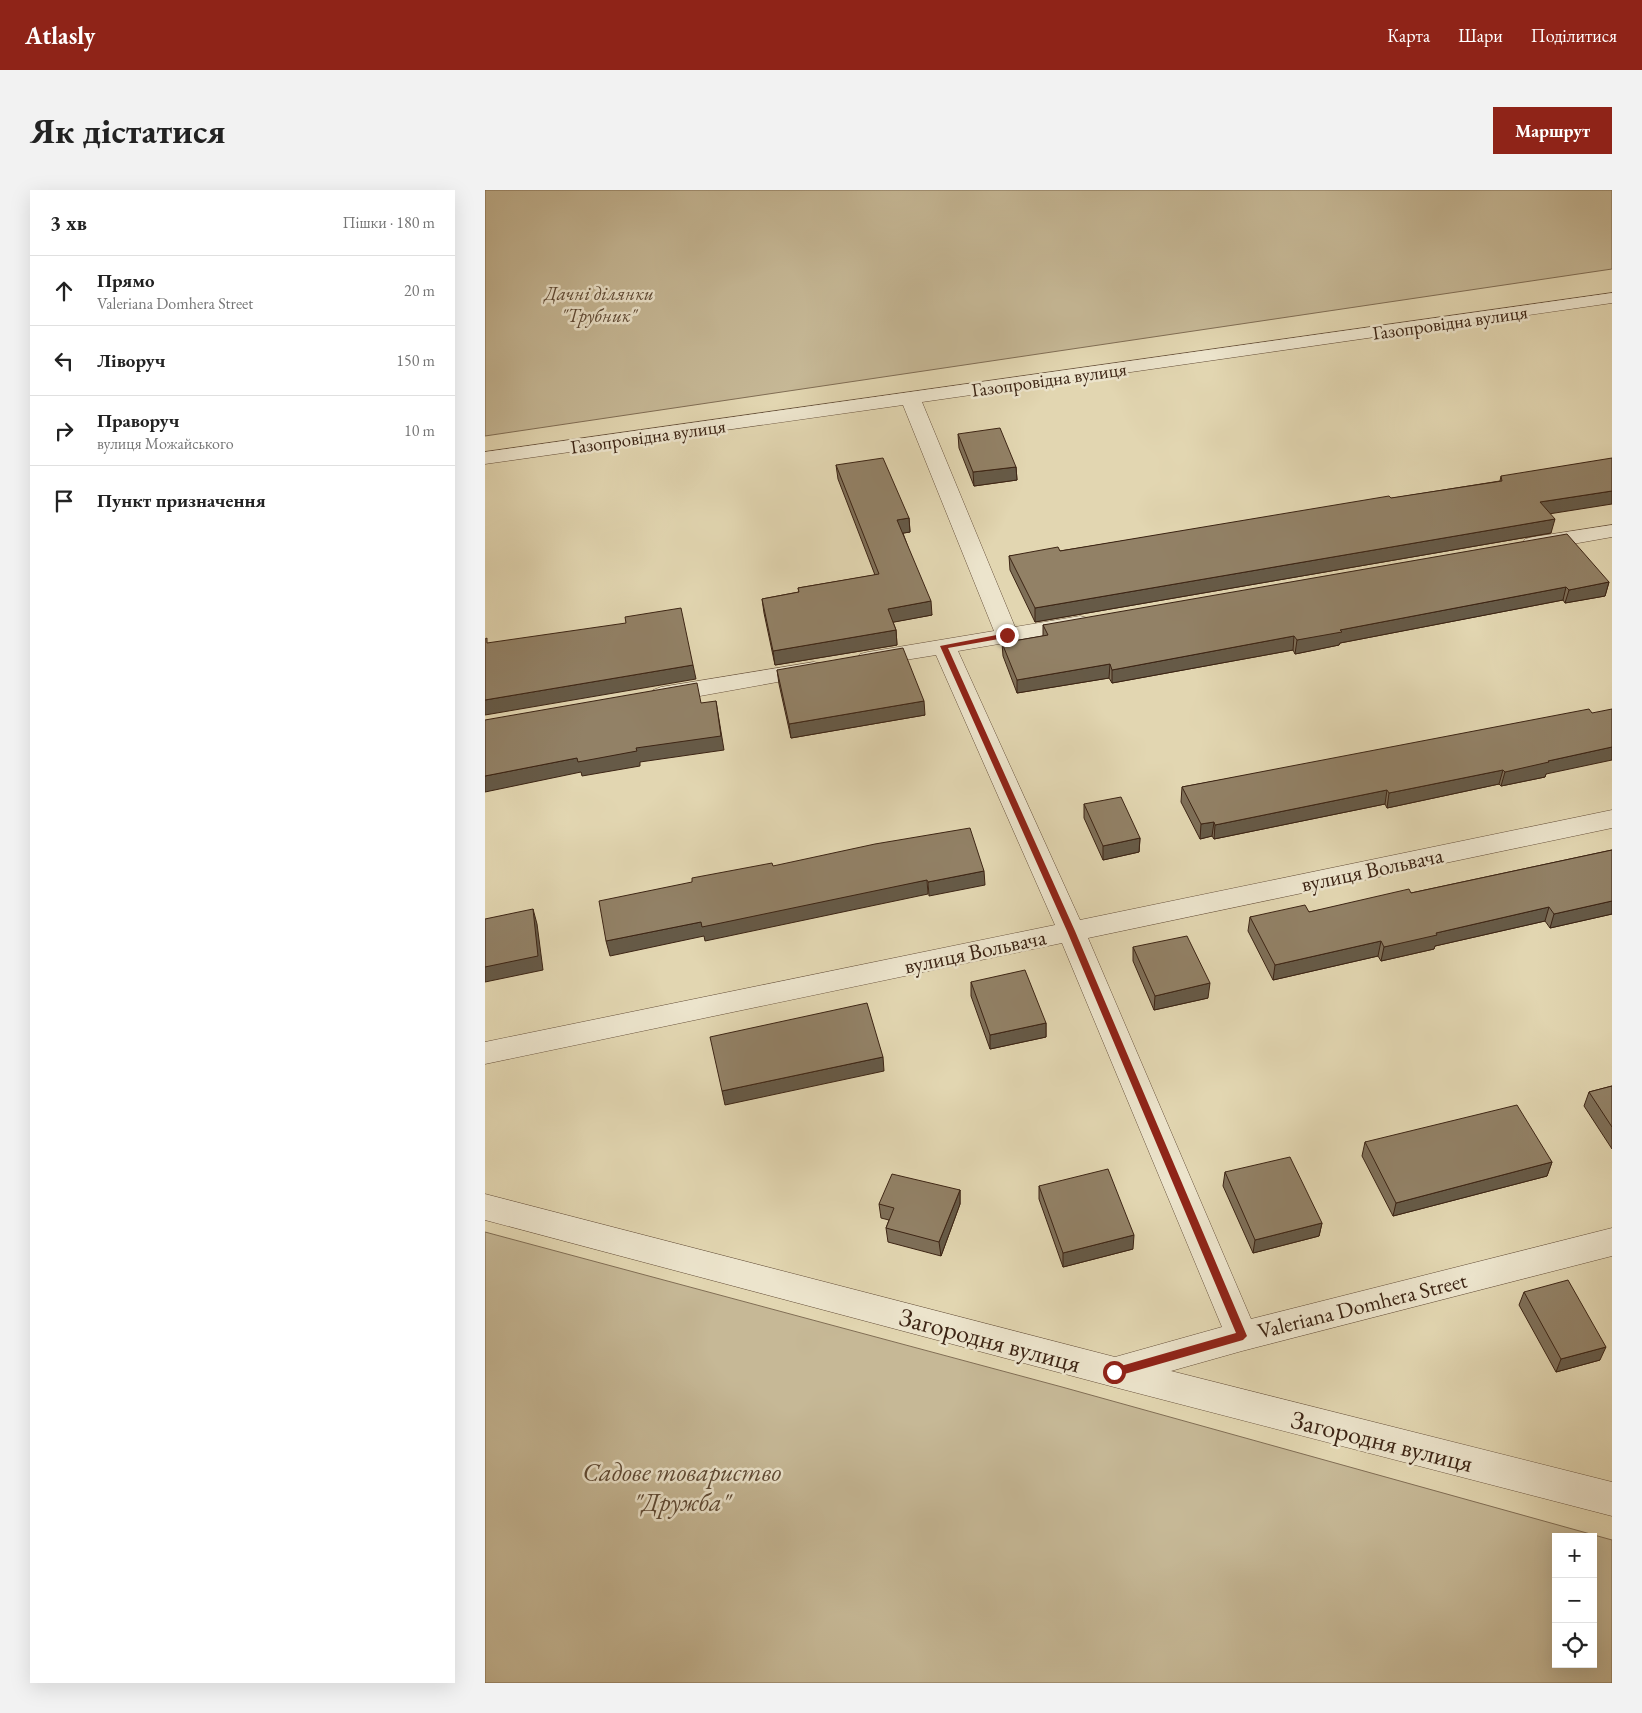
<!DOCTYPE html>
<html lang="uk">
<head>
<meta charset="utf-8">
<style>
  :root { --surface:#fff; --page:#f2f2f2; --text:#222; --muted:#767676; --line:#e0e0e0; --accent:#8f2418 }
  body { margin:0; font-family:"EB Garamond",serif; background:var(--page); color:var(--text) }
  .controls { position:absolute; right:15px; bottom:15px; display:grid; overflow:hidden; border-radius:0px; box-shadow:0 5px 20px #0002 }
  .controls button { width:45px; height:45px; display:grid; place-items:center; padding:0; border:0; border-bottom:1px solid var(--line); background:var(--surface); color:var(--text); font:25px sans-serif }
  .stop { position:absolute; width:15px; height:15px; margin:-11px; border:4px solid #8f2418; border-radius:50%; background:#fff }
  .stop.end { background:#8f2418; border-color:#fff; box-shadow:0 1px 5px #0008 }
  .list { margin:0; padding:0; list-style:none }
  h2 { display:flex; justify-content:space-between; align-items:center; height:65px; margin:0; padding:0 20px; font-size:21px }
  h2 small { font-size:16px; font-weight:400; color:var(--muted) }
  .list li { display:grid; grid-template-columns:32px 1fr auto; gap:15px; align-items:center; box-sizing:border-box; height:70px; padding:0 20px; border-top:1px solid var(--line) }
  .list b { display:block; font-size:19px; white-space:nowrap }
  .list p { margin:0; font-size:16px; white-space:nowrap; color:var(--muted) }
  .list em { font-size:16px; font-style:normal; color:var(--muted) }
  .icon { flex:none; width:28px; height:28px; fill:none; stroke:currentColor; stroke-width:2; stroke-linecap:round; stroke-linejoin:round }
  .map { position:relative; flex:none; width:1127px; height:1493px; overflow:hidden; border-radius:0px }
  header { display:flex; align-items:center; gap:30px; box-sizing:border-box; height:70px; padding:0 25px; background:var(--accent); color:#fff }
  header strong { font-size:24px }
  nav { display:flex; gap:28px; margin-inline-start:auto; font-size:18px }
  .intro { display:flex; align-items:center; justify-content:space-between; box-sizing:border-box; height:120px; padding:0 30px }
  h1 { margin:0; font-size:35px }
  .button { padding:12px 22px; border-radius:0px; background:var(--accent); color:#fff; font-size:18px; font-weight:700 }
  main { display:flex; gap:30px; padding:0 30px }
  aside { flex:1; background:var(--surface); border-radius:0px; box-shadow:0 5px 20px #0002 }
  .map>svg:first-child { display:block }
  .green { fill:#c6b896; stroke:#816e55; fill-rule:evenodd }
  .lines { fill:none; stroke-linecap:round; stroke-linejoin:round }
  .minor-casing { stroke:#66503b; stroke-width:1 }
  .minor { fill:#ece4cc; fill-rule:evenodd }
  .wall { fill:#7e6f58; stroke:#3c2414 }
  .shaded-wall { fill:#665a47; stroke:#3c2414 }
  .building { fill:#928166; stroke:#3c2414 }
  .route { fill:#8f2418 }
  .labels { text-anchor:middle; stroke-width:5; stroke-linejoin:round; paint-order:stroke }
  .far-park-label { font-size:19px; font-style:italic; fill:#5e4934; stroke:#ece4cc }
  .far-street-label { font-size:19px; fill:#3c2414; stroke:#ece4cc }
  .street-label { font-size:22px; fill:#3c2414; stroke:#ece4cc }
  .near-street-label { font-size:26px; fill:#3c2414; stroke:#ece4cc }
  .near-park-label { font-size:26px; font-style:italic; fill:#5e4934; stroke:#ece4cc }
</style>
</head>
<body>
<header>
<strong>Atlasly</strong>
<nav><a>Карта</a><a>Шари</a><a>Поділитися</a></nav>
</header>
<div class="intro"><h1>Як дістатися</h1><a class="button">Маршрут</a></div>
<main>
<aside>
<h2>3 хв<small>Пішки · 180 m</small></h2>
<ul class="list">
<li><svg class="icon" aria-label="ahead" viewBox="0 0 24 24"><path d="M12 20V5M6 11l6-6 6 6"/></svg><div><b>Прямо</b><p>Valeriana Domhera Street</p></div><em>20 m</em></li>
<li><svg class="icon" aria-label="left" viewBox="0 0 24 24"><path d="M17 20v-9H6M10 6l-5 5 5 5"/></svg><div><b>Ліворуч</b></div><em>150 m</em></li>
<li><svg class="icon" aria-label="right" viewBox="0 0 24 24"><path d="M7 20v-9h11M14 6l5 5-5 5"/></svg><div><b>Праворуч</b><p>вулиця Можайського</p></div><em>10 m</em></li>
<li><svg class="icon" aria-label="arrive" viewBox="0 0 24 24"><path d="M6 21V4h12l-3 4 3 4H6"/></svg><div><b>Пункт призначення</b></div></li>
</ul>
</aside>
<div class="map">
<svg width="1127" height="1493" viewBox="0 0 1127 1493">
  <rect width="100%" height="100%" fill="#e2d6b1"/>
  <filter id="stains"><feTurbulence type="fractalNoise" baseFrequency=".004" numOctaves="4"/><feColorMatrix values="0 0 0 0 .2 0 0 0 0 .09 0 0 0 0 .02 0 0 0 .5 -.17"/></filter>
  <radialGradient id="worn" r=".72"><stop offset=".6" stop-color="#630" stop-opacity="0"/><stop offset="1" stop-color="#630" stop-opacity=".3"/></radialGradient>
  <!-- green -->
  <path class="green" d="M0,0H1127V79L0,246Z
    M0,1042L577,1197L1127,1350V1493H0ZM1071,1347H1108V1474H1071Z"/>
  <g class="lines">
    <defs>
      <path id="minor" d="M1127,103V113L437,212L530,437L595,426L603,428L606,433L603,438L595,440L473,461L595,730L1127,620V638L603,748L766,1129L1127,1038V1066L757,1161L686,1181L1127,1292V1326L629,1197L0,1030V1004L630,1167L737,1137L577,753L0,874V852L570,735L451,465L383,476L375,474L371,469L375,464L383,462L509,441L418,215L0,274V262Z
        M1127,335V347L1048,361L1040,359L1037,354L1040,349L1048,347Z
        M329,472L337,474L341,479L337,484L176,513L168,510L164,505L168,500L176,497Z"/>
    </defs>
    <!-- minor casing -->
    <use href="#minor" class="minor-casing"/>
    <!-- minor -->
    <use href="#minor" class="minor"/>
  </g>
  <!-- wall -->
  <path class="wall" d="M473,244L531,277L532,290L489,296L474,258Z
    M351,275L424,328L425,342L418,343L447,425L408,432L411,440L412,455L290,475L279,423L277,409L314,402L313,398L390,385L353,289Z
    M1016,286L1065,324L1066,343L550,432L525,380L524,366L575,361L1015,291Z
    M1124,392L1120,406L1080,413L1078,410L855,453L854,455L810,464L808,460L627,493L624,488L532,503L518,466L517,453L558,446V435Z
    M292,480L440,525L306,548L294,494Z
    M1107,523L1061,584L1060,587L1016,596L1014,594L902,618L900,614L729,649L727,646L715,649L696,612L697,597Z
    M599,614L655,648L654,662L618,670L599,628Z
    M1127,660V724L1065,738L1060,731L950,756L949,759L896,771L893,766L788,790L763,741L765,727L824,722L926,703Z
    M648,757L723,808L669,820L648,771Z
    M486,792L561,833V847L505,859L486,806Z
    M1127,896V959L1099,916L1104,902Z
    M880,952L1067,972L1062,986L908,1026L877,966Z
    M740,982L837,1033L834,1046L768,1063L738,996Z
    M554,996L648,1059L578,1077L554,1009Z
    M475,1000V1014L456,1066L403,1052L401,1038L404,1030L396,1028L394,1014Z
    M1039,1102L1115,1170L1071,1182L1034,1115Z"/>
  <!-- shaded-wall -->
  <path class="shaded-wall" d="M531,277L532,290L489,296L488,282Z
    M1127,301V314L1051,326L1055,312Z
    M424,328L425,342L413,344L412,330Z
    M1070,329L1066,343L550,432V418Z
    M1124,392L1120,406L1080,413L1084,400Z
    M1081,397L1078,410L855,453L854,455L810,464L812,450L855,440Z
    M446,411L447,425L404,433L403,419Z
    M411,440L412,455L290,475L288,461Z
    M809,446L808,460L627,493V480Z
    M625,474L624,488L532,503V490Z
    M208,475L211,489L0,525V510Z
    M231,511L239,560L155,572V576L97,586L96,582L0,602V586L92,568L151,558Z
    M439,511L440,525L306,548L304,534Z
    M1127,557V570L1061,584L1060,587L1016,596L1020,582L1063,571Z
    M1018,580L1014,594L902,618L904,603Z
    M902,600L900,614L729,649L730,635Z
    M729,632L727,646L715,649L716,634Z
    M655,648L654,662L618,670V656Z
    M499,681L500,695L444,706L443,692Z
    M442,690L443,704L220,751L219,746L125,766L121,751L216,732Z
    M1127,711V724L1065,738L1069,724Z
    M1064,717L1060,731L950,756L949,759L896,771L899,757L951,743Z
    M48,719L52,734L58,780L0,792V777Z
    M896,751L893,766L788,790L790,775Z
    M725,793L723,808L669,820L670,806Z
    M561,833V847L505,859V845Z
    M398,867L399,881L240,915L237,901Z
    M1067,972L1062,986L908,1026L911,1013Z
    M475,1000V1014L456,1066L454,1052Z
    M837,1033L834,1046L768,1063L770,1050Z
    M649,1045L648,1059L578,1077V1063Z
    M1121,1157L1115,1170L1071,1182L1076,1169Z"/>
  <!-- building -->
  <path class="building" d="M515,238L531,277L488,282L473,244Z
    M398,268L424,328L412,330L446,411L403,419L411,440L288,461L277,409L314,402L313,398L394,384L351,275Z
    M1127,268V301L1055,312L1070,329L550,418L524,366L573,357L575,361L904,306L906,308L1017,291L1016,286Z
    M1082,344L1124,392L1084,400L1081,397L855,440L857,442L812,450L809,446L627,480L625,474L532,490L517,453L563,445L558,435Z
    M196,418L208,475L0,510V449L2,448V453L141,433L140,427Z
    M418,458L439,511L304,534L292,480Z
    M212,493L216,513L231,511L236,546L151,558L152,561L93,572L92,568L0,586V530Z
    M1104,519L1107,523L1127,519V557L1063,571L1064,572L1020,582L1018,580L904,603L902,600L730,635L729,632L716,634L697,597Z
    M636,607L655,648L618,656L599,614Z
    M485,638L499,681L443,692L442,690L217,737L216,732L121,751L114,711L207,692V688L287,673L288,676L390,654Z
    M1127,660V711L1069,724L1064,717L951,743L952,745L899,757L896,751L790,775L765,727L820,715L824,722L924,699L926,703Z
    M48,719L53,766L0,777V729Z
    M702,746L725,793L670,806L648,757Z
    M540,780L561,833L505,845L486,792Z
    M382,813L398,867L237,901L225,847Z
    M1127,896V937L1104,902Z
    M1032,915L1067,972L911,1013L880,952Z
    M805,967L837,1033L770,1050L740,982Z
    M623,979L649,1045L578,1063L554,996Z
    M407,984L475,1000L454,1052L401,1038L409,1018L394,1014Z
    M1083,1090L1121,1157L1076,1169L1039,1102Z"/>
  <!-- route -->
  <path class="route" d="M522,443L525,444V447L463,458L590,741L762,1146L758,1150L629,1187L624,1182L629,1178L751,1143L582,741L455,456Z"/>
  <g class="labels">
    <!-- far-park labels -->
    <g class="far-park-label">
      <text x="114" y="110">Дачні ділянки<tspan x="114" dy="22">"Трубник"</tspan></text>
    </g>
    <!-- far-street labels -->
    <g class="far-street-label">
      <text transform="translate(965 132) rotate(-8)" y="7">Газопровідна вулиця</text>
      <text transform="translate(564 189) rotate(-8)" y="7">Газопровідна вулиця</text>
      <text transform="translate(163 246) rotate(-8)" y="7">Газопровідна вулиця</text>
    </g>
    <!-- street labels -->
    <g class="street-label">
      <text transform="translate(887 679) rotate(-12)" y="8">вулиця Вольвача</text>
      <text transform="translate(490 761) rotate(-12)" y="8">вулиця Вольвача</text>
      <text transform="translate(877 1115) rotate(-14)" y="8">Valeriana Domhera Street</text>
    </g>
    <!-- near-street labels -->
    <g class="near-street-label">
      <text transform="translate(505 1150) rotate(15)" y="9">Загородня вулиця</text>
      <text transform="translate(897 1251) rotate(14)" y="9">Загородня вулиця</text>
    </g>
    <!-- near-park labels -->
    <g class="near-park-label">
      <text x="197" y="1291">Садове товариство<tspan x="197" dy="30">"Дружба"</tspan></text>
    </g>
  </g>
  <rect width="100%" height="100%" filter="url(#stains)"/>
  <rect width="100%" height="100%" fill="url(#worn)"/>
</svg>
<div class="controls">
<button>+</button>
<button>−</button>
<button><svg class="icon" aria-label="locate" viewBox="0 0 24 24"><circle cx="12" cy="12" r="6"/><path d="M12 2v4M12 18v4M2 12h4M18 12h4"/></svg></button>
</div>
<div class="stop" style="left:629px;top:1182px"></div>
<div class="stop end" style="left:522px;top:445px"></div>
</div>
</main>
</body>
</html>
